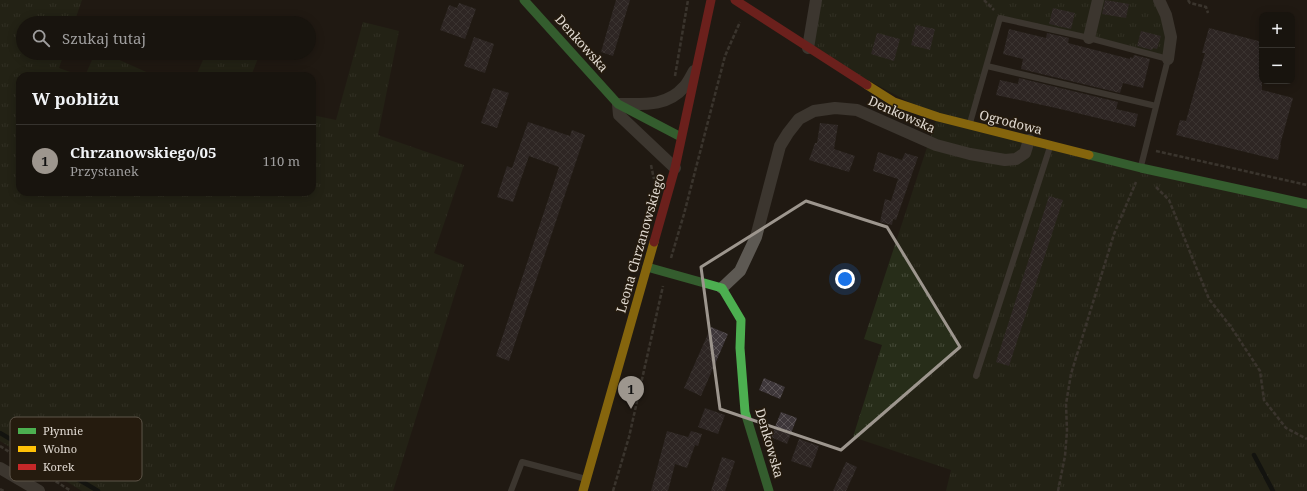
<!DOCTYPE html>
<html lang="pl">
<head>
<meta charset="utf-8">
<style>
  :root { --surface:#18140e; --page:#211d17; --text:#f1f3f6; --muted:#9f9e9e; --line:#36332e; --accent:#9d968e }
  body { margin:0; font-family:"Noto Serif",serif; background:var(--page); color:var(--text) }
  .controls { position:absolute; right:12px; top:12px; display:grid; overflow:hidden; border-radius:8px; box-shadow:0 2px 10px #0003 }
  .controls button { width:36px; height:36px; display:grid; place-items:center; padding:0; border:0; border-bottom:1px solid var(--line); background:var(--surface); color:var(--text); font:20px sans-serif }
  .you { position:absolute; left:845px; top:279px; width:14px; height:14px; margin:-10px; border:3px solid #fff; border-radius:50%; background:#1a73e8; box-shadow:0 0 0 6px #1a73e833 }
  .badge { display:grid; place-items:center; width:26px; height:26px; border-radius:50%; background:var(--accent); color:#111; font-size:13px; font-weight:700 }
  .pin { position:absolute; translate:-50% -33px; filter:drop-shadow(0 1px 2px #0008) }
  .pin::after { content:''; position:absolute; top:21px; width:14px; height:12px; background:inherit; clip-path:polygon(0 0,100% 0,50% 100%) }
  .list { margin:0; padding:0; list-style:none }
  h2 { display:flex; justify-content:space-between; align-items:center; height:52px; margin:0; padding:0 16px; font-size:17px }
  h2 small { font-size:13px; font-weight:400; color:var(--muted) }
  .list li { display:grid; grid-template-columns:26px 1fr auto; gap:12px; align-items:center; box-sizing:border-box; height:72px; padding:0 16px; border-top:1px solid var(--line) }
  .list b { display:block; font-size:15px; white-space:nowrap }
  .list p { margin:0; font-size:13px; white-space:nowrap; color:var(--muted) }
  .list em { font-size:13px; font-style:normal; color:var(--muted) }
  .icon { flex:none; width:22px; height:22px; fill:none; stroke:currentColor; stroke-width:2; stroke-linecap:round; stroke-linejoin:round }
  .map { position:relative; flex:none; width:1307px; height:491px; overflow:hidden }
  .search { position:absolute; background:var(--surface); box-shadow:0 2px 10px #0003; left:16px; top:16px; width:300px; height:44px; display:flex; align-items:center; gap:10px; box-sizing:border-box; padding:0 14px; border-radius:22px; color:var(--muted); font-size:15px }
  .panel { position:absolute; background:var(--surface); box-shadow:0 2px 10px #0003; left:16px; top:72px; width:300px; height:124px; border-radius:12px }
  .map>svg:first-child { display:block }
  .grass { fill:url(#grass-tufts) }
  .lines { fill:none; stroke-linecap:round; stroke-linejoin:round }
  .stream { stroke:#030c0d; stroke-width:4.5 }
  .building { fill:url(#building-cross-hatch) }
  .path { stroke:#5a564f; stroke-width:2.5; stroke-dasharray:4 2; stroke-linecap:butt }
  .lane { stroke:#5d5953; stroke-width:6 }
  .street { stroke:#5d5953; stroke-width:12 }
  .fast { stroke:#4caf50; stroke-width:9 }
  .slow { stroke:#ffc107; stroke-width:9 }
  .jam { stroke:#c62828; stroke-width:9 }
  .marked { fill:none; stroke:#9d968e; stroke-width:3; stroke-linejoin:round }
  .labels { text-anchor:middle; stroke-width:3; stroke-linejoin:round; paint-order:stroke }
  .street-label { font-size:13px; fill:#e0d9d1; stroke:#251b0e }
  .key { fill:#251b0e; stroke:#5d5448; stroke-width:1 }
  .key-label { font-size:11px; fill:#e0d9d1 }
</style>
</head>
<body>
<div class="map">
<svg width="1307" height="491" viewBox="0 0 1307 491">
  <defs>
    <pattern id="grass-tufts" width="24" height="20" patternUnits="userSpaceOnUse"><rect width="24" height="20" fill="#272d19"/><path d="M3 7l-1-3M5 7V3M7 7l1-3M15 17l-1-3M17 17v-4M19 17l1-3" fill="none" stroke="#464b39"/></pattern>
    <pattern id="building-cross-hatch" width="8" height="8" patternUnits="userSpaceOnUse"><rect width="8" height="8" fill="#3e373a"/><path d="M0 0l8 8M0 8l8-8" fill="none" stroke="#5a5355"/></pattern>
  </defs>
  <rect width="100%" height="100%" fill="#201a13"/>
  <!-- grass -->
  <path class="grass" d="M0,0H82L74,23H23V53H64L59,68L81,76H20V192H312V115L336,120L363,22L399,31L378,135L464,165L434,253L464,265L393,491H82L0,441Z
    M816,0H1159L1166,15L1168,59L1001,18L969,125L1307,204V491H946L951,470L853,437L882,345L864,339L937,117L808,48Z
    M95,53H104L155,76H85Z
    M206,53H260L251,76H196Z"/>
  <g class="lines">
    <!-- stream -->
    <path class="stream" d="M0,433L98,491
      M1254,455L1273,491"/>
  </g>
  <!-- building -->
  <path class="building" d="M616,0H630L613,56L601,52Z
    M1105,0L1129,4L1126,18L1102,14Z
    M459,3L476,9L465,39L440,30L449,5L457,8Z
    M1053,8L1075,13L1071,29L1049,24Z
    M916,25L935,29L930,50L911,45Z
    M1209,28L1262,42V90L1293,98L1280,145H1281L1278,160L1176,135L1180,120L1186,121L1205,53H1202Z
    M1009,29L1046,38L1047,33L1069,38L1068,43L1130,59V57L1133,58L1134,55L1150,59L1143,88L1123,83L1120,93L1021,69L1023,59L1003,54Z
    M1141,31L1161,36L1157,49L1153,48L1152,50L1137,46Z
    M877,33L900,39L894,61L871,54Z
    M474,37L494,44L485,73L464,66Z
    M1019,78L1118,102L1116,109L1138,114L1135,127L1056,108L996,95L1000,80L1018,84Z
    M493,88L509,93L497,128L481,123Z
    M528,122L570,136L572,130L585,135L509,361L496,356L559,167L529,156L513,202L497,197L507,166L512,168Z
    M820,123L838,125L834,149L855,156L849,172L809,160L815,143H817Z
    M878,152L902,160L905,153L918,157L896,220L893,219L892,225L880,222L885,199L891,201L898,179L873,171Z
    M1049,196L1063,200L1009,366L996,362Z
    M711,327L728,334L701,396L684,388Z
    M764,378L785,387L780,399L759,390Z
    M705,408L725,415L718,434L698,427Z
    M781,412L797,418L787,444L771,437Z
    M667,431L688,437L691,431L702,434L698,446L695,445L687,468L675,464L668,491H651Z
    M799,439L819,446L811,468L791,461Z
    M722,457L735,461L725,491H711Z
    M846,462L857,467L846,491H833Z"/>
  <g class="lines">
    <!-- path -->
    <path class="path" d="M984,0L994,10
      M1188,0L1190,3L1206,7L1208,13
      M675,76L688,0
      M1156,151L1307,185
      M651,165L654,179
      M1156,187L1169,200L1209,299L1231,327L1260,371L1264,400L1286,428L1307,439
      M671,258L684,214L725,56L740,22
      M0,446L71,491
      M0,489L4,491
      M613,491L629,437L663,286
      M1058,491L1065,456L1067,431L1066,404L1071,374L1114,234L1136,182"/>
    <!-- lane -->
    <path class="lane" d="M987,66L1156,106
      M970,123L1000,18L1089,38L1168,59L1141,166
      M976,376L1050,147
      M511,491L522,462L586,479"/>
    <!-- street -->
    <path class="street" d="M1159,0L1166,15L1171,37L1168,59
      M1089,38L1098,0
      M808,48L816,0
      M675,168L619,115L618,104C642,104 667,107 684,87C688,83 691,76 694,71
      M722,288L740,271L756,237L780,146L788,133L799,119L814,111L835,108L857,110L936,145L970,154L1005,160L1016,159L1025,153L1029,140
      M0,468L39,491"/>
    <!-- fast -->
    <path class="fast" d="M524,0L618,104L681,137
      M1089,155L1141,168L1307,204
      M647,267L722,288L741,320L740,348L745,412L769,491"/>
    <!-- slow -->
    <path class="slow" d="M867,85L894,102L938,117L1089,155
      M583,491L654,242"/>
    <!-- jam -->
    <path class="jam" d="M735,0L867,85
      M654,242L675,168L711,0"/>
  </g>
  <!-- marked area -->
  <path d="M0 0H1307V491H0ZM806,201L887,227L960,347L841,450L720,409L701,267Z" fill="#201a13" fill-opacity=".55" fill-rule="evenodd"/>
  <path class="marked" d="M806,201L887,227L960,347L841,450L720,409L701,267Z"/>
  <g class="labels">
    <!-- street labels -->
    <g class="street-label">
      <text transform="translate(582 43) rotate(48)" y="5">Denkowska</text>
      <text transform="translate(902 114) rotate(24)" y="5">Denkowska</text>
      <text transform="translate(1011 122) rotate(14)" y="5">Ogrodowa</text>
      <text transform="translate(640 243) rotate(-74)" y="5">Leona Chrzanowskiego</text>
      <text transform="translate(770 443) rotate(74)" y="5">Denkowska</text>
    </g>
  </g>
  <!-- legend -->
  <rect x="10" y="417" width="132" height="64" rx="6" class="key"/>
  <rect x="18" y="428" width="18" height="6" fill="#4caf50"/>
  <rect x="18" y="446" width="18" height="6" fill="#ffc107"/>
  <rect x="18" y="464" width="18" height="6" fill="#c62828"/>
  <g class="key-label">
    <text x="43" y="435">Płynnie</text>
    <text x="43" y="453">Wolno</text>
    <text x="43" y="471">Korek</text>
  </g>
</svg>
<div class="controls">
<button>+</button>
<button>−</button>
</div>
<div class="you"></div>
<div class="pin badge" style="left:631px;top:409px">1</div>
<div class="search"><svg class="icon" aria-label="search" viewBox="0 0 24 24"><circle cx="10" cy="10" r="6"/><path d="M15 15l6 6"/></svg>Szukaj tutaj</div>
<section class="panel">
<h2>W pobliżu<small></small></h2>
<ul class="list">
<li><span class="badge">1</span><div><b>Chrzanowskiego/05</b><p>Przystanek</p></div><em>110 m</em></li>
</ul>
</section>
</div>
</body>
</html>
